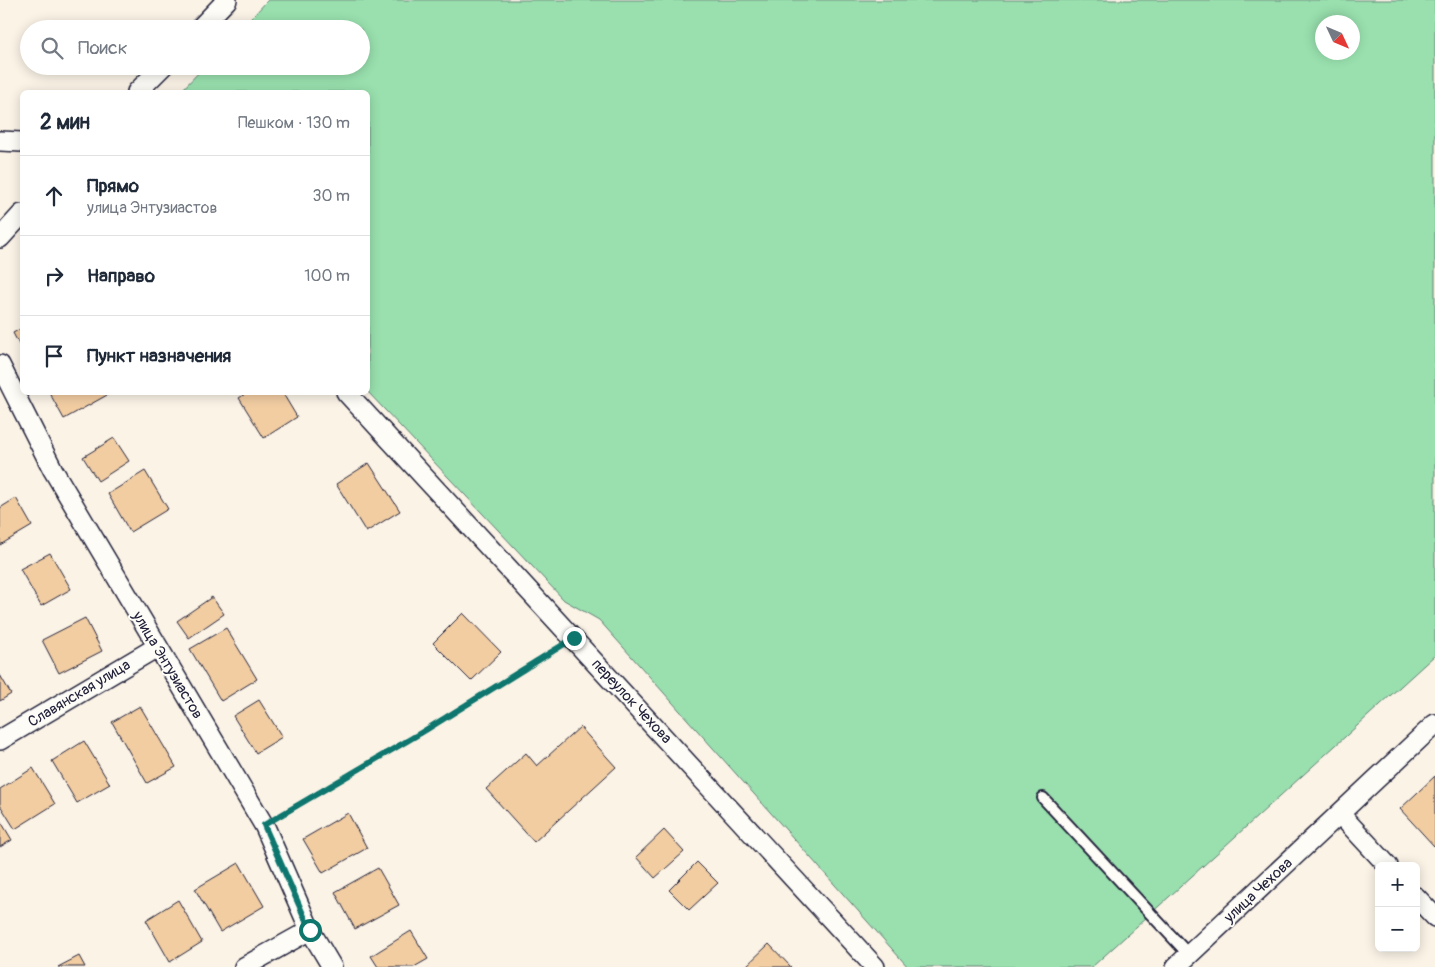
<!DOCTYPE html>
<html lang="ru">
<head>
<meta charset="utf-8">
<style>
  :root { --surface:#fff; --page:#f2f2f3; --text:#1f2937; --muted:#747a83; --line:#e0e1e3 }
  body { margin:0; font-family:Pangolin,sans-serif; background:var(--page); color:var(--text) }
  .controls { position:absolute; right:15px; bottom:15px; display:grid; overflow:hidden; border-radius:8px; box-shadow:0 2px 12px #0003 }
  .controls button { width:45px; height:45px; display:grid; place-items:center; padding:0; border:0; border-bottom:1px solid var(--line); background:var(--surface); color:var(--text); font:25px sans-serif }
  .compass { position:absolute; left:1315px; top:15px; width:45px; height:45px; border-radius:50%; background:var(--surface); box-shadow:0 2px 12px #0003; rotate:134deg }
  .stop { position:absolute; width:15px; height:15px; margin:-11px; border:4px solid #0f766e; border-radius:50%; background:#fff }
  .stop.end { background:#0f766e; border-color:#fff; box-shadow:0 1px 5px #0008 }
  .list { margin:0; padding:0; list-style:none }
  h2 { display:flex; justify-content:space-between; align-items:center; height:65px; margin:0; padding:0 20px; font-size:21px }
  h2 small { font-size:16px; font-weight:400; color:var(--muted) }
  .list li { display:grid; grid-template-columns:32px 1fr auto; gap:15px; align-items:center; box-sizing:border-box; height:80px; padding:0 20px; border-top:1px solid var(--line) }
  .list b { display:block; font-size:19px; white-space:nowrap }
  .list p { margin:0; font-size:16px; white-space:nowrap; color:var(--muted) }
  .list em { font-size:16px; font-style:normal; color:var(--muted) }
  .icon { flex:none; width:28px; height:28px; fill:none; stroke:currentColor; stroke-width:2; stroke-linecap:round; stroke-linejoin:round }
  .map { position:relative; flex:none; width:1435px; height:967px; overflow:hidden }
  .search { position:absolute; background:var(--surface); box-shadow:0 2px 12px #0003; left:20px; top:20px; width:350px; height:55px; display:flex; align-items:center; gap:12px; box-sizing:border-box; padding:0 18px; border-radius:28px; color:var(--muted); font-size:19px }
  .panel { position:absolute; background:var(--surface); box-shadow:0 2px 12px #0003; left:20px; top:90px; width:350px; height:305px; border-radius:8px }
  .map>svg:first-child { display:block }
  .green { fill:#99e0ae; stroke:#5e8174; fill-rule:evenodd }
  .building { fill:#f2cda2; stroke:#22223b }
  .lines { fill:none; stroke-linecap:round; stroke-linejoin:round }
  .service-casing { stroke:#22223b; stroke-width:14 }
  .minor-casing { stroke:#22223b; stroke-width:22 }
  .path { stroke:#22223b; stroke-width:3; stroke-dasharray:4 4; stroke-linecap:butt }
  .service { stroke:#fdfcf7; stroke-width:10 }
  .minor { stroke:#fdfcf7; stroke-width:19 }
  .route { stroke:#0f766e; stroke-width:6 }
  .labels { text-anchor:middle; stroke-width:4; stroke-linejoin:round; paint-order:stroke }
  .street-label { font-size:15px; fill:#22223b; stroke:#fdfcf7 }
</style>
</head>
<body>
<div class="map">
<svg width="1435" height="967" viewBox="0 0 1435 967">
  <rect width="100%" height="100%" fill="#fbf3e6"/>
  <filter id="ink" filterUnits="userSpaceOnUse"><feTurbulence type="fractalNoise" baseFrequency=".02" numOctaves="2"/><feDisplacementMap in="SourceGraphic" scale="10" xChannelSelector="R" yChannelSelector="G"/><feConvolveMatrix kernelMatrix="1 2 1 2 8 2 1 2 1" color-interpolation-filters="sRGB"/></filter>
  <g filter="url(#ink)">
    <!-- green -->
    <path class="green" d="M268,0H1435V655L1092,967H908L599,620L564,600L368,392V92H180L205,66H361V29H241ZM1322,22H1352V52H1322Z"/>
    <!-- building -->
    <path class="building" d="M22,328V350L13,333Z
      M49,392H109V394L64,419Z
      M248,392H282L297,417L264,438L239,398Z
      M114,438L129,461L98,481L83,457Z
      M369,463L400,511L366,532L336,484Z
      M145,471L168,509L130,532L108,494Z
      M16,498L32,526L0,545V508Z
      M50,553L71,589L41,606L20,569Z
      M212,597L224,614L189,638L177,621Z
      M463,613L501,652L471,681L433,643Z
      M85,618L102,651L59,673L42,640Z
      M226,628L257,679L221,701L190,649Z
      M0,675L11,694L0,701Z
      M259,700L282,737L256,753L233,716Z
      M140,706L176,767L147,783L112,722Z
      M580,727L616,767L534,842L486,789L526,753L537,766Z
      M84,741L110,784L77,803L52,761Z
      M33,768L55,804L15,829L0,805V789Z
      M1435,776V845L1434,846L1400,809Z
      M348,813L367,848L323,873L303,839Z
      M0,820L12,840L0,847Z
      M664,830L684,852L655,878L636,857Z
      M697,862L718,883L689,910L669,890Z
      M239,863L264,906L220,932L195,889Z
      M378,868L399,905L355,929L335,892Z
      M178,900L202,942L170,962L146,920Z
      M411,931L428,959L414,967H378L371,956Z
      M769,944L791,967H745Z
      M79,956L85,967H58Z"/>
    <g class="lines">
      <defs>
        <path id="service" d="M1043,798L1189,955"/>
        <path id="minor" d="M199,29L227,0
          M137,92L163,66
          M0,141L22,142
          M0,238L22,214
          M0,365L53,470L265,827L310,930L332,967
          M346,392L875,967
          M0,740L157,647
          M1340,814L1388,866
          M1416,897L1435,917
          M244,967L310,930
          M1176,967L1435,724"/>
      </defs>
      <!-- service casing -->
      <use href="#service" class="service-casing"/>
      <!-- minor casing -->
      <use href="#minor" class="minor-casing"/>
      <!-- path -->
      <path class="path" d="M281,815L424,731L556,649"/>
      <!-- service -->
      <use href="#service" class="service"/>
      <!-- minor -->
      <use href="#minor" class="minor"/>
    </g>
  </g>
  <g class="lines" filter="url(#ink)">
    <!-- route -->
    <path class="route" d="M310,930L264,825L424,731L574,638"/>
  </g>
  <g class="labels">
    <!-- street labels -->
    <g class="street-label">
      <text transform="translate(168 665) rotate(59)" y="5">улица Энтузиастов</text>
      <text transform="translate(79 693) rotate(-31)" y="5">Славянская улица</text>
      <text transform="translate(632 701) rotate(47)" y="5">переулок Чехова</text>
      <text transform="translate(1258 890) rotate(-43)" y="5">улица Чехова</text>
    </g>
  </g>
</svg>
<div class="controls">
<button>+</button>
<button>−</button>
</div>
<svg class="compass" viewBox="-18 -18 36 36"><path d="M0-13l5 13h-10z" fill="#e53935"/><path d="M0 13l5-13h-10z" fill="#747a83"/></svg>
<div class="stop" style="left:310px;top:930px"></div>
<div class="stop end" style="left:574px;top:638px"></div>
<div class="search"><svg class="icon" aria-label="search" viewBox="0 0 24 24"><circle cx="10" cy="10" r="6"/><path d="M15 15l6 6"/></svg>Поиск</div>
<section class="panel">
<h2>2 мин<small>Пешком · 130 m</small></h2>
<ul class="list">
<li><svg class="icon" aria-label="ahead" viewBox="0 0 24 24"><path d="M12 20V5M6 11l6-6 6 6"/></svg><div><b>Прямо</b><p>улица Энтузиастов</p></div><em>30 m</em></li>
<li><svg class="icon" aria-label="right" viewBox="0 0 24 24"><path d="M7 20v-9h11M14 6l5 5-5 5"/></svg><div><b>Направо</b></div><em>100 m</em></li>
<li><svg class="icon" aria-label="arrive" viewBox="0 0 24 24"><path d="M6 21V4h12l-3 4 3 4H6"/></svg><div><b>Пункт назначения</b></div></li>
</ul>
</section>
</div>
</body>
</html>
